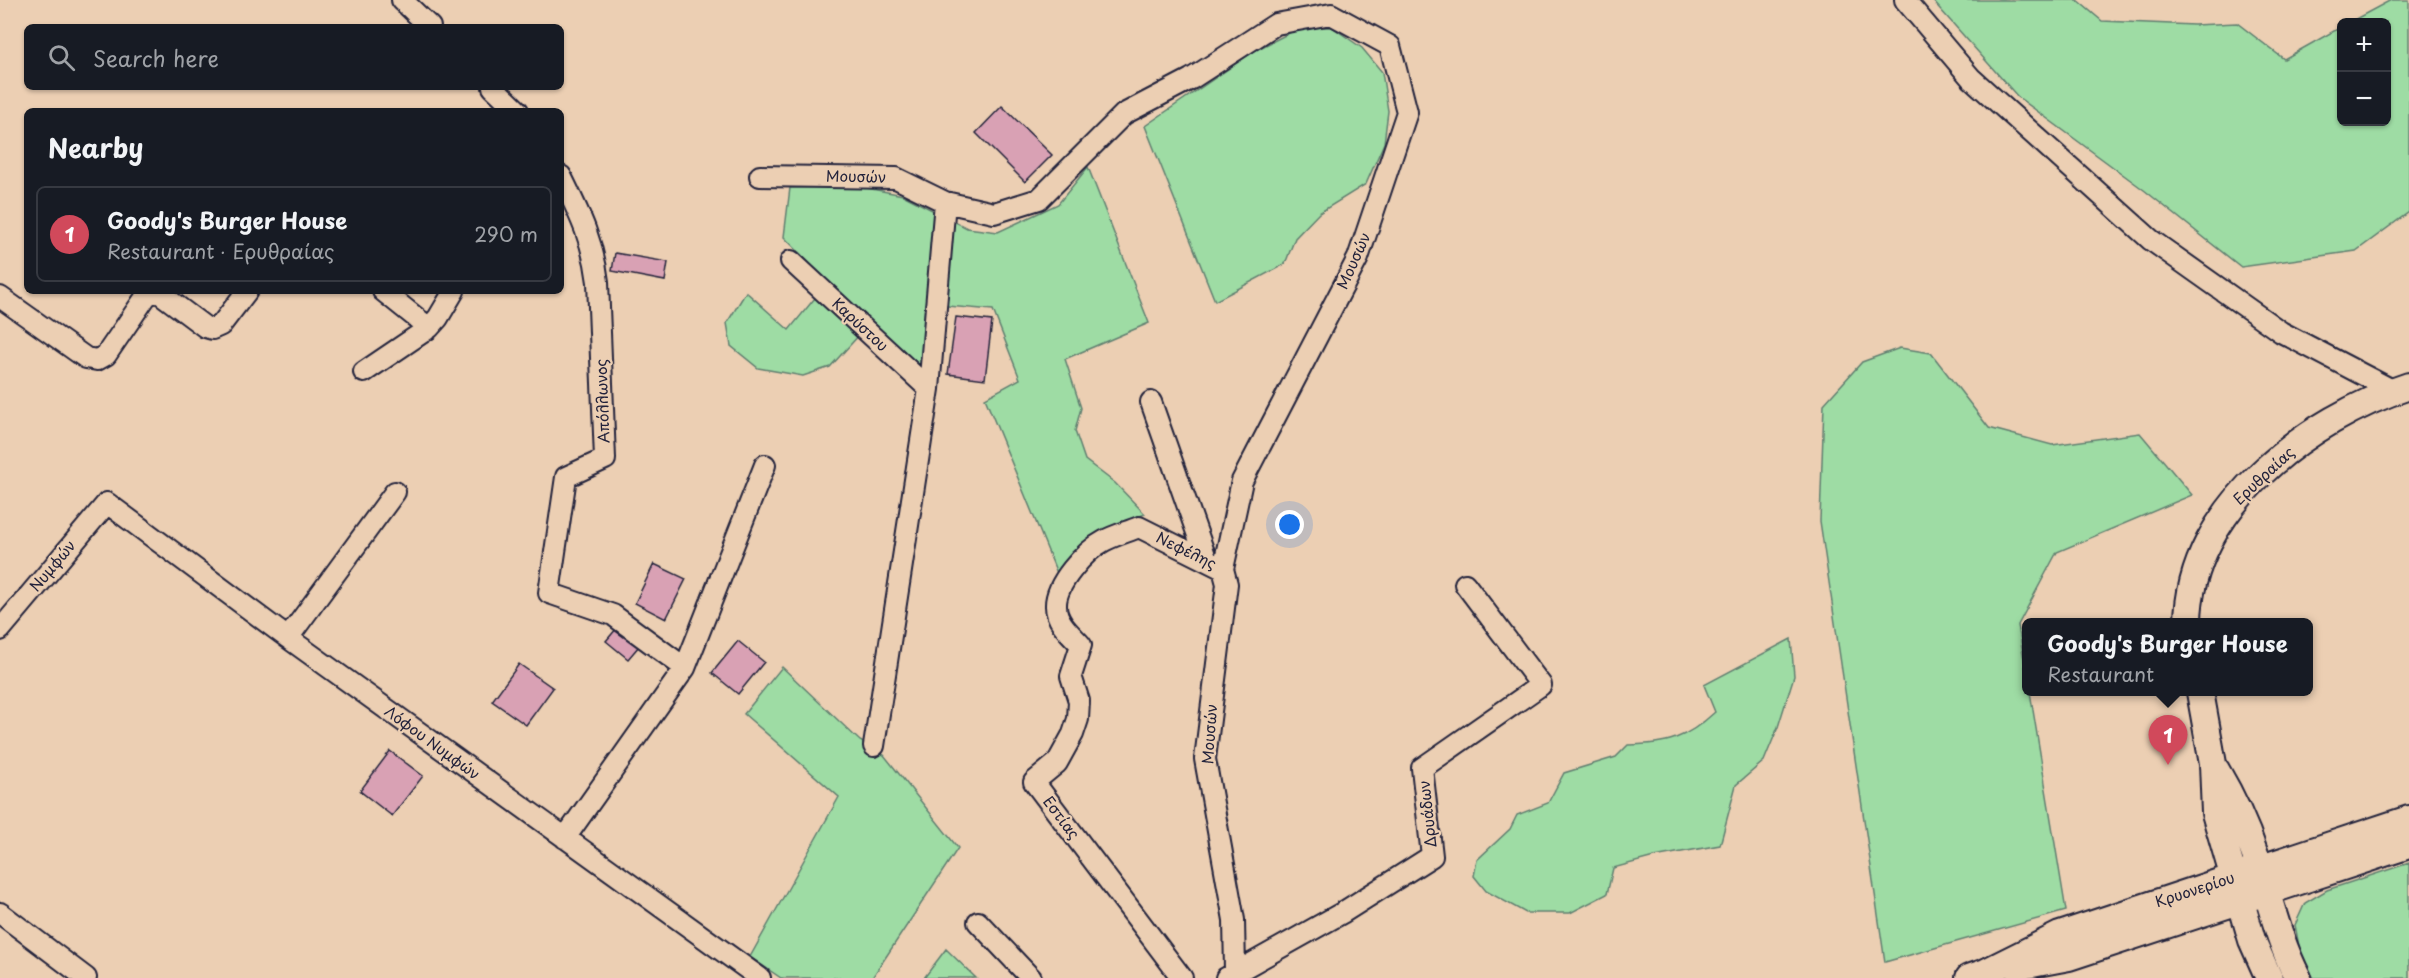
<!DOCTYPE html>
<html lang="en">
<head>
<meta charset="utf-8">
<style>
  :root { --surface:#171b24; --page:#242831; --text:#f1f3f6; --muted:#9ea1a6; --line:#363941; --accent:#d1495b }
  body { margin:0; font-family:"Playpen Sans",sans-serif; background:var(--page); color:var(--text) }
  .controls { position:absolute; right:18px; top:18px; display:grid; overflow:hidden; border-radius:9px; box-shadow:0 2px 4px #0004 }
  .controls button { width:54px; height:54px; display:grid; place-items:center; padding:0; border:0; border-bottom:2px solid var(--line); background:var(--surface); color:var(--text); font:30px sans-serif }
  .you { position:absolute; left:1290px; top:525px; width:21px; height:21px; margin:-15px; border:4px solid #fff; border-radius:50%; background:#1a73e8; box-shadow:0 0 0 9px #1a73e833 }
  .badge { display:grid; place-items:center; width:39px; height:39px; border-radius:50%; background:var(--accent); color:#fff; font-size:20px; font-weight:700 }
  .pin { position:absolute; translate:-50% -50px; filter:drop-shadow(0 2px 3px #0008) }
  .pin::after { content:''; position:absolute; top:32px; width:21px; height:18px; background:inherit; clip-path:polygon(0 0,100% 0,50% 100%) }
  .popup { position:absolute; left:2022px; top:618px; width:291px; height:78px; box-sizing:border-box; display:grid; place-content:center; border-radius:9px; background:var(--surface); filter:drop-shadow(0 2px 4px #0005); font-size:20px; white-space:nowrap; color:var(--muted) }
  .popup b { font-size:22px; color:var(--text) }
  .popup::after { content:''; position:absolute; left:50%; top:100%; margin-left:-12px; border:12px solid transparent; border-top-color:var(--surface) }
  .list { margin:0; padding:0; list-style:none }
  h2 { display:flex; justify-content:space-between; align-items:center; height:78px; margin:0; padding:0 24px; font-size:26px }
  h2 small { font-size:20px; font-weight:400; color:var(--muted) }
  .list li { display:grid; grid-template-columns:39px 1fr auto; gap:18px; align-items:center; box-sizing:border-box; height:96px; margin:0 12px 12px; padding:0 12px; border:2px solid var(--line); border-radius:9px }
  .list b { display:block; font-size:22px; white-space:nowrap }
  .list p { margin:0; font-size:20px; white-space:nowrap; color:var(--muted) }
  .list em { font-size:20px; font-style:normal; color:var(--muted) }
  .icon { flex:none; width:33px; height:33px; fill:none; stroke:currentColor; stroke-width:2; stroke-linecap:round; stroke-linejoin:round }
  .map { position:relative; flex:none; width:2409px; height:978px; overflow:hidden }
  .search { position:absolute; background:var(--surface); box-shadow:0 2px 4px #0004; left:24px; top:24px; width:540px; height:66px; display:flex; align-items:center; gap:15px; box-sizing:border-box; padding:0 21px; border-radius:9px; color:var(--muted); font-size:22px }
  .panel { position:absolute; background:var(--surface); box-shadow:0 2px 4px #0004; left:24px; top:108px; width:540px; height:186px; border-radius:9px }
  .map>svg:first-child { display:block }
  .green { fill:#9edca4; stroke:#607f70; stroke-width:1.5 }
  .building { fill:#d9a1b4; stroke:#22223b; stroke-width:1.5 }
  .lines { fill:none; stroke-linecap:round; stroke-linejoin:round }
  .minor-casing { stroke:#22223b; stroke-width:24 }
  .major-casing { stroke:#22223b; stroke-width:30 }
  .minor { stroke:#eccfb3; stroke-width:20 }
  .major { stroke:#eccfb3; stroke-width:26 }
  .labels { text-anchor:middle; stroke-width:4.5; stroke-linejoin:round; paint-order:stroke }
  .street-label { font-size:15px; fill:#22223b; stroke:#eccfb3 }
</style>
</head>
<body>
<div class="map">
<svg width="2409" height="978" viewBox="0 0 2409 978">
  <rect width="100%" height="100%" fill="#eccfb3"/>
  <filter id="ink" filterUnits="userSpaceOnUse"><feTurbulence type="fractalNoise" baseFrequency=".0167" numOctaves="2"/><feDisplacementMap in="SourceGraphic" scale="12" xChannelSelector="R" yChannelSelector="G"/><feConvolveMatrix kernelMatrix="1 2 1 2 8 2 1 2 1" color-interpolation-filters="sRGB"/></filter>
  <g filter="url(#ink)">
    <!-- green -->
    <path class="green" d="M1932,0H2077L2102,21L2194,25L2237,23L2284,59L2341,27L2342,122H2386V22H2350L2391,0H2409V212L2356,251L2241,267L2144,190L2018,97Z
      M1332,27L1362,48L1382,72L1388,111L1384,143L1366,184L1319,213L1295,238L1285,264L1215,301L1145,126L1256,50L1299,28Z
      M1088,167L1149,323L1065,359L1081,408L1075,431L1085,460L1115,483L1145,514L1105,530L1080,546L1057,573L985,398L1020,379L993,310L925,304L921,368L871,322L830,367L803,376L758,368L731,346L727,323L746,292L789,330L828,282L784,237L790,188L856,186L903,195L967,228L998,232L1058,204Z
      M1900,348L1931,353L1989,428L2052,445L2140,433L2192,495L2057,552L2018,625L2027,676V692H2030L2066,911L1885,962L1820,521L1824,404L1862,362Z
      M1791,639L1794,676L1778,727L1764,761L1736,785L1720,845L1654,857L1613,868L1607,894L1570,913H1526L1486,891L1474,876L1477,860L1510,829L1517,815L1548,803L1564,773L1616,757L1628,745C1667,744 1686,739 1715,712L1704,685Z
      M782,667L860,741L884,755L958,848L872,978H781L750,957L839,797L744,714Z
      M2409,863V978H2314L2301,957L2295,925L2305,903L2327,890Z
      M946,949L976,978H924Z"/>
    <!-- building -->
    <path class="building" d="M1002,106L1052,155L1025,182L976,133Z
      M615,253L668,262L665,281L612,271Z
      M956,317L992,321L985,379L948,374Z
      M654,564L686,579L666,619L635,603Z
      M617,628L639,646L628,659L606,641Z
      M738,641L764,662L738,694L712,673Z
      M519,664L553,688L526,725L492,701Z
      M390,751L423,776L392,816L360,791Z"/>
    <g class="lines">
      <defs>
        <path id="minor" d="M402,0L430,27
          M1905,0L1971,78L2151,240L2281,332L2394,391
          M493,87L518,111
          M561,176C579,213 593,240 598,282L605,459L566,477L549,593L613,615L685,668
          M760,176L896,178L945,202L994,213L1039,199L1124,114L1191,79L1276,24L1331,14L1390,46L1407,112L1358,258L1242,481L1223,569L1227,584L1205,759L1234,920L1235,971
          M791,261L929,389
          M157,291L205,327L212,329L221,325L247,291
          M383,291L429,328
          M0,297L86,358L97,360L106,355L145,298L151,292L156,291
          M364,372L429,328L438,318L454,291
          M1151,402L1207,561
          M0,630L107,503L288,638L760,978
          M288,638L395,492
          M874,746L929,389L945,202
          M565,838L685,668L765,465
          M0,913L86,978
          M978,922L1031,978
          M1182,978L1034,782L1057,763L1073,734L1078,719L1079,701L1071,676L1081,645C1071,634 1056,622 1056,606C1055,584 1085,551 1104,541C1115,535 1127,532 1139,527L1223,569
          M1226,978L1342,913L1432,856L1422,768L1541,685L1465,584"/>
        <path id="major" d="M2188,622C2189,508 2309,418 2409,386
          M2200,692L2213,764L2215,813L2252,940L2269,978
          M2216,770C2232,797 2245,825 2255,855C2269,896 2278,939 2298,978
          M2016,967L2069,957L2409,845
          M1969,978L1986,972L2060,935L2409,819"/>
      </defs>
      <!-- minor casing -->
      <use href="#minor" class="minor-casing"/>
      <!-- major casing -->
      <use href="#major" class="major-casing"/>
      <!-- minor -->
      <use href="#minor" class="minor"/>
      <!-- major -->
      <use href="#major" class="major"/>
    </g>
  </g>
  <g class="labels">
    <!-- street labels -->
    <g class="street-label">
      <text transform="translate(856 177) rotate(1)" y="5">Μουσών</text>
      <text transform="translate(1354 261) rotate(-66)" y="5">Μουσών</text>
      <text transform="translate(860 325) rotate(43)" y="5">Καρύστου</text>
      <text transform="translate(603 401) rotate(-92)" y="5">Απόλλωνος</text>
      <text transform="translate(2264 476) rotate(-43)" y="5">Ερυθραίας</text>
      <text transform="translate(1186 551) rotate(26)" y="5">Νεφέλης</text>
      <text transform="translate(53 566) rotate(-50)" y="5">Νυμφών</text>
      <text transform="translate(1210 734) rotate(-86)" y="5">Μουσών</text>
      <text transform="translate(432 743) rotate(36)" y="5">Λόφου Νυμφών</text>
      <text transform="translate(1428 814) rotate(-96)" y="5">Δρυάδων</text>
      <text transform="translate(1061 818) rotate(53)" y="5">Εστίας</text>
      <text transform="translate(2195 890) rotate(-18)" y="5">Κρυονερίου</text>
    </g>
  </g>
</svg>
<div class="controls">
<button>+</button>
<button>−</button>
</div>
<div class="you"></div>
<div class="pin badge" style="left:2168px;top:765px">1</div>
<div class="popup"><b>Goody's Burger House</b>Restaurant</div>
<div class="search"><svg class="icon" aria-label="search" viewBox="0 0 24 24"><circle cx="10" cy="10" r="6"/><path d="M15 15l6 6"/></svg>Search here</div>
<section class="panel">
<h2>Nearby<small></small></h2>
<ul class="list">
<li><span class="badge">1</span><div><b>Goody's Burger House</b><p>Restaurant · Ερυθραίας</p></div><em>290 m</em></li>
</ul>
</section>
</div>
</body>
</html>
